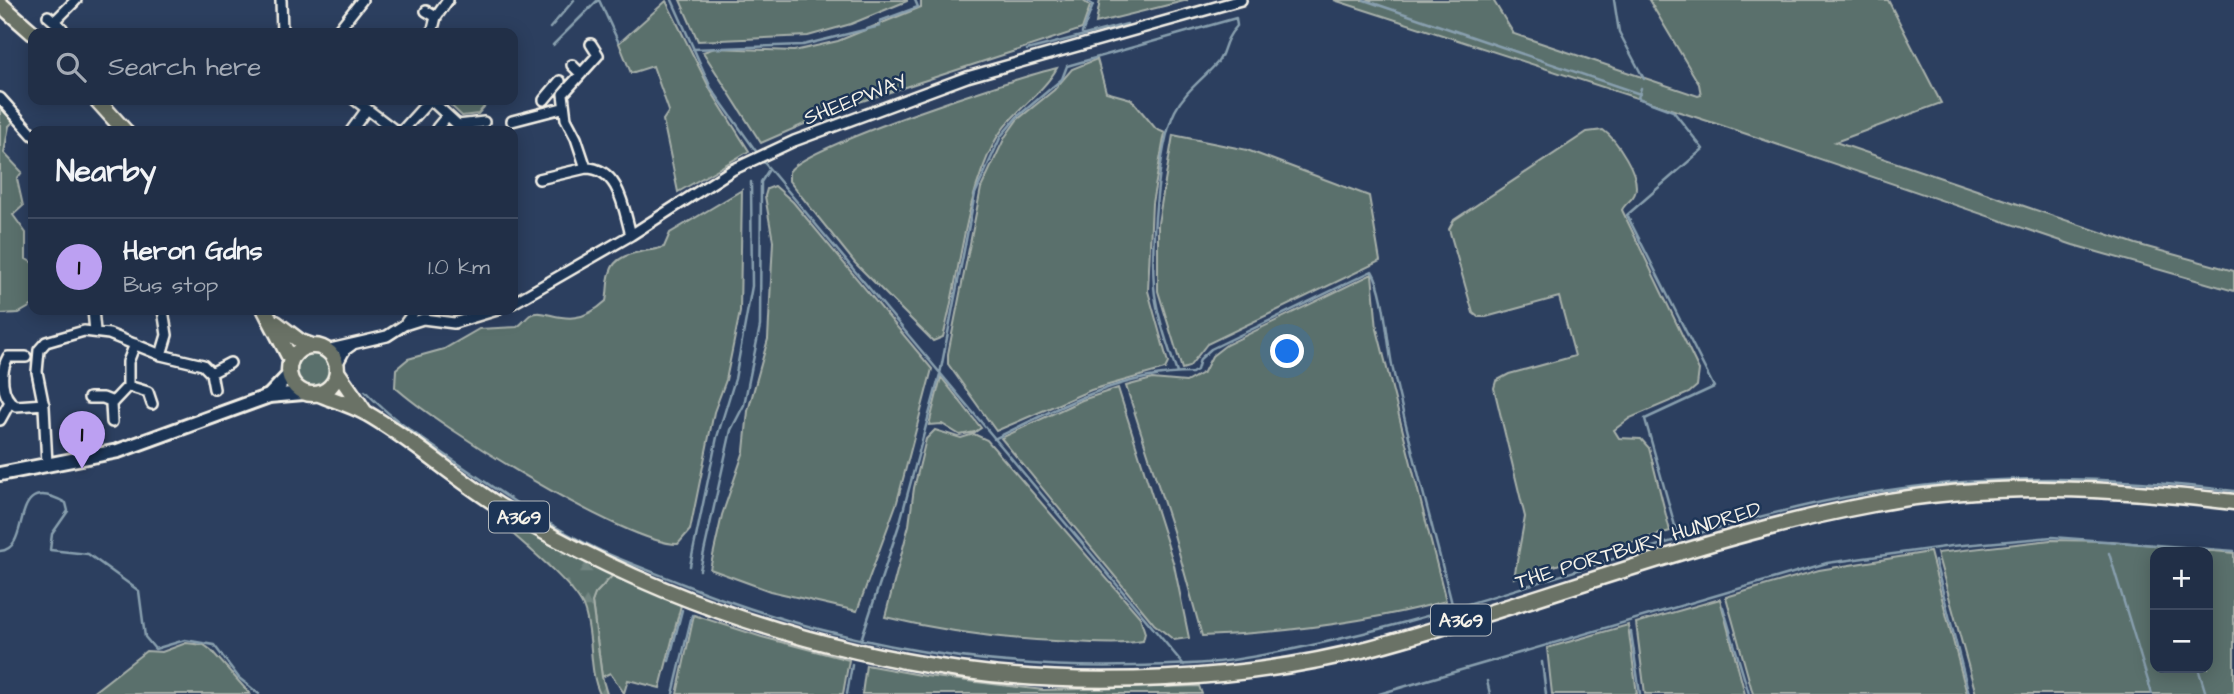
<!DOCTYPE html>
<html lang="en">
<head>
<meta charset="utf-8">
<style>
  :root { --surface:#212f47; --page:#2d3b52; --text:#f1f3f6; --muted:#a2a9b4; --line:#3e4a60; --accent:#bca0f2 }
  body { margin:0; font-family:"Architects Daughter",sans-serif; background:var(--page); color:var(--text) }
  .controls { position:absolute; right:21px; bottom:21px; display:grid; overflow:hidden; border-radius:14px; box-shadow:0 4px 18px #0003 }
  .controls button { width:63px; height:63px; display:grid; place-items:center; padding:0; border:0; border-bottom:2px solid var(--line); background:var(--surface); color:var(--text); font:35px sans-serif }
  .you { position:absolute; left:1288px; top:352px; width:24px; height:24px; margin:-18px; border:5px solid #fff; border-radius:50%; background:#1a73e8; box-shadow:0 0 0 10px #1a73e833 }
  .badge { display:grid; place-items:center; width:46px; height:46px; border-radius:50%; background:var(--accent); color:#111; font-size:23px; font-weight:700 }
  .pin { position:absolute; translate:-50% -58px; filter:drop-shadow(0 2px 4px #0008) }
  .pin::after { content:''; position:absolute; top:37px; width:24px; height:21px; background:inherit; clip-path:polygon(0 0,100% 0,50% 100%) }
  .list { margin:0; padding:0; list-style:none }
  h2 { display:flex; justify-content:space-between; align-items:center; height:91px; margin:0; padding:0 28px; font-size:30px }
  h2 small { font-size:23px; font-weight:400; color:var(--muted) }
  .list li { display:grid; grid-template-columns:46px 1fr auto; gap:21px; align-items:center; box-sizing:border-box; height:98px; padding:0 28px; border-top:2px solid var(--line) }
  .list b { display:block; font-size:26px; white-space:nowrap }
  .list p { margin:0; font-size:23px; white-space:nowrap; color:var(--muted) }
  .list em { font-size:23px; font-style:normal; color:var(--muted) }
  .icon { flex:none; width:38px; height:38px; fill:none; stroke:currentColor; stroke-width:2; stroke-linecap:round; stroke-linejoin:round }
  .map { position:relative; flex:none; width:2234px; height:694px; overflow:hidden }
  .search { position:absolute; background:var(--surface); box-shadow:0 4px 18px #0003; left:28px; top:28px; width:490px; height:77px; display:flex; align-items:center; gap:18px; box-sizing:border-box; padding:0 24px; border-radius:14px; color:var(--muted); font-size:26px }
  .panel { position:absolute; background:var(--surface); box-shadow:0 4px 18px #0003; left:28px; top:126px; width:490px; height:189px; border-radius:14px }
  .map>svg:first-child { display:block }
  .green { fill:#5a706c; stroke:#a7b0aa; stroke-width:2; fill-rule:evenodd }
  .forest { fill:url(#forest-firs); stroke:#a7b0aa; stroke-width:2 }
  .lines { fill:none; stroke-linecap:round; stroke-linejoin:round }
  .stream { stroke:#889fae; stroke-width:2.5 }
  .minor-casing { stroke:#f4f1e8; stroke-width:14 }
  .secondary-casing { stroke:#f4f1e8; stroke-width:18 }
  .primary-casing { stroke:#f4f1e8; stroke-width:19 }
  .minor { stroke:#1d3557; stroke-width:9 }
  .secondary { stroke:#1d3557; stroke-width:12 }
  .primary { stroke:#6a7266; stroke-width:14 }
  .labels { text-anchor:middle; stroke-width:5; stroke-linejoin:round; paint-order:stroke }
  .shield { fill:#1d3557; stroke:#b4b9bc; stroke-width:2 }
  .shield-label { font-size:19px; font-weight:bold; fill:#f4f1e8 }
  .street-label { font-size:21px; fill:#f4f1e8; stroke:#1d3557 }
</style>
</head>
<body>
<div class="map">
<svg width="2234" height="694" viewBox="0 0 2234 694">
  <defs>
    <pattern id="forest-firs" width="22" height="20" patternUnits="userSpaceOnUse" patternTransform="scale(1.75)"><rect width="22" height="20" fill="#5a706c"/><path d="M5 1l3.5 6h-7zM16 11l3.5 6h-7z" fill="#728581"/></pattern>
  </defs>
  <rect width="100%" height="100%" fill="#2c3f5f"/>
  <filter id="ink" filterUnits="userSpaceOnUse"><feTurbulence type="fractalNoise" baseFrequency=".0143" numOctaves="2"/><feDisplacementMap in="SourceGraphic" scale="14" xChannelSelector="R" yChannelSelector="G"/><feConvolveMatrix kernelMatrix="1 2 1 2 8 2 1 2 1" color-interpolation-filters="sRGB"/></filter>
  <g filter="url(#ink)">
    <!-- green -->
    <path class="green" d="M680,0H907V1L851,24L808,36L698,41Z
      M921,0H1082L1090,6L1082,29L841,108L761,143L703,52L715,48L794,51L838,41L921,7Z
      M1100,0H1188L1096,23Z
      M1334,0H1493L1514,34L1698,96L1701,95L1699,84L1649,0H1888L1941,103L1835,142L2136,244L2234,271V291L2073,245L1720,125Z
      M666,1L711,91L749,151L678,192L663,120L669,111L653,66L631,73L619,43Z
      M1097,59L1106,92L1131,99L1156,129L1165,133L1152,203L1148,291L1168,363L1165,369L1091,390L996,431L948,364V354L981,188L1005,137L1017,120L1054,90L1072,69Z
      M1057,68C1041,96 1010,113 995,141C963,203 961,271 943,337L933,341L855,263L789,181V172C803,147 1018,77 1057,68Z
      M445,100H490L478,114L462,116Z
      M0,102L16,119L9,126L4,153L22,172L17,179L23,206L13,215L26,233V259L33,263V305L19,313L0,314Z
      M1603,130C1616,139 1641,175 1635,193C1633,200 1625,203 1622,210L1699,370L1697,386L1689,393L1630,418L1614,430L1619,438L1641,439L1649,448L1670,531L1514,578L1525,517L1494,388L1496,381L1509,374L1575,356L1559,297L1486,317H1478L1473,313L1449,229L1454,220L1587,132Z
      M1173,135L1247,150L1369,196L1380,261L1207,344L1189,367L1182,369L1158,291V223Z
      M775,186L793,202L932,369L897,502L857,611L770,591L710,569L722,515L744,451L748,411L768,339L773,241L765,196L767,189Z
      M742,190L740,312L726,380L714,412L690,530L678,544C627,545 436,425 395,387L396,369L408,359L444,349L479,329L517,327C522,324 526,318 530,315C547,305 569,335 606,301C608,292 607,282 610,273C616,250 646,253 664,247L670,233Z
      M1372,274L1377,329L1446,601C1367,622 1284,633 1202,636L1173,531L1126,386L1152,379L1186,382L1204,372L1212,356L1226,345Z
      M296 371a17 17 0 1 1 34 0a17 17 0 1 1-34 0Z
      M941,377L981,428L975,432L960,435L942,424L929,425Z
      M1118,388L1174,565L1189,638L1174,640L1154,624L1001,438L1082,400Z
      M935,430L961,438L974,434L987,440L1140,617L1145,633L1143,641C1119,645 1096,643 1073,642C1009,640 946,632 885,617L909,525L914,488L926,439Z
      M2051,540L2112,541L2234,553V694H1976L1937,553ZM2155,552H2208V668H2155Z
      M1930,552L1967,694H1753L1726,597L1819,570Z
      M613,575L681,605L660,688L628,680L624,693L610,673L602,677L592,602L595,594Z
      M1720,599L1745,694H1645L1636,623Z
      M694,615L762,637L849,660L843,694H677Z
      M1628,625L1637,694H1552L1547,648Z
      M186,643L204,645L211,650L250,694H91L146,651L162,652Z
      M866,665L926,676L1043,690L1199,686L1202,694H862Z"/>
    <!-- forest -->
    <path class="forest" d="M501,514L613,575L595,594L592,602L602,677L607,694H600C588,670 594,636 584,609C576,585 517,539 497,520Z"/>
    <g class="lines">
      <!-- stream -->
      <path class="stream" d="M599,0L618,41
        M672,0L711,88L758,154
        M1364,0L1640,94
        M1614,0L1619,32L1644,79
        M550,28L574,0
        M1082,33L1093,5L1086,0
        M553,45L598,0
        M693,49L803,45L880,26V21L918,7L915,0
        M1027,50L1127,24
        M1641,88L1638,98L1673,111L1703,149L1627,215L1714,387L1645,419L1677,533
        M762,160L1184,665
        M365,391C390,418 420,437 450,458C498,491 548,526 601,551C628,563 656,573 683,584C828,642 979,670 1135,666C1168,665 1201,665 1233,660C1435,629 1623,545 1822,502C1956,473 2099,474 2234,491
        M994,439C1057,408 1120,373 1192,373L1197,370L1200,359L1211,349L1372,271C1385,292 1387,343 1393,370C1411,450 1433,528 1453,608
        M0,551C34,549 6,470 66,503L68,511L52,534L50,550L88,554L139,591L145,637L155,649L185,640L214,645L239,678L259,694
        M2109,553L2152,694
        M1935,561L1969,694
        M690,566L717,437L735,379L752,286L751,182
        M700,570L731,430L744,405L760,326L761,182L768,171
        M1723,607L1749,694
        M1631,632L1640,694
        M861,640L900,522L940,374L975,194L1001,136L1017,117L1062,79L1067,66L1236,18L1237,26C1222,42 1226,52 1217,63C1203,79 1185,91 1175,111C1158,145 1148,263 1156,301C1160,325 1169,349 1177,373
        M669,661L682,610
        M1542,662L1546,694
        M2198,668L2206,694
        M1487,681L1490,694
        M673,694L692,615
        M847,694L852,665
        M1379,694L1827,563L1952,546L2052,537L2234,551"/>
      <defs>
        <path id="minor" d="M281,0L282,33
          M426,11L436,17
          M48,16L62,28
          M56,20L76,0
          M336,33L362,0
          M432,33L436,17L448,0
          M591,44L598,55L563,94L566,119L576,138L586,168C620,168 624,211 631,235
          M572,65L581,74
          M0,98L33,135
          M355,100L396,131
          M544,100L560,81
          M512,121L562,108
          M437,128L447,116
          M351,131L367,109
          M402,131L428,102L434,103L458,125L484,122
          M539,179L586,168
          M513,303L631,235L732,170L794,141L967,77L1241,0
          M93,310L95,331
          M404,325L415,310
          M326,350L387,336L404,325L423,319L454,323L497,310
          M161,355L167,335L163,310
          M26,357H8C0,371 0,397 16,406L44,404
          M337,365L345,350L352,345
          M211,373L230,363
          M128,386V362L135,344
          M89,398H103L113,402
          M0,420L10,402
          M112,422L111,404L128,386L148,392L152,404
          M47,464L44,407L37,372L39,350L46,342L84,331L109,334L161,355L203,365L211,373L214,389"/>
        <path id="secondary" d="M269,396L289,375
          M0,474L118,451L269,396L303,393"/>
        <path id="primary" d="M0,4L33,33
          M97,100L125,131
          M265,310L291,360
          M276,323L301,342L312,346
          M289 370a24 24 0 1 1 48 0a24 24 0 1 1-48 0Z
          M338,373L364,411
          M319,394C334,400 351,405 366,413C412,439 453,477 498,505C638,591 797,647 959,670C1086,688 1247,681 1370,648C1538,603 1701,536 1873,504C1993,481 2113,488 2234,502"/>
      </defs>
      <!-- minor casing -->
      <use href="#minor" class="minor-casing"/>
      <!-- secondary casing -->
      <use href="#secondary" class="secondary-casing"/>
      <!-- primary casing -->
      <use href="#primary" class="primary-casing"/>
      <!-- minor -->
      <use href="#minor" class="minor"/>
      <!-- secondary -->
      <use href="#secondary" class="secondary"/>
      <!-- primary -->
      <use href="#primary" class="primary"/>
    </g>
  </g>
  <g class="labels">
    <!-- shield labels -->
    <g class="shield">
      <rect x="489" y="501.5" width="60" height="31" rx="5"/>
      <rect x="1431" y="604.5" width="60" height="31" rx="5"/>
    </g>
    <g class="shield-label">
      <text x="519" y="524">A369</text>
      <text x="1461" y="627">A369</text>
    </g>
    <!-- street labels -->
    <g class="street-label">
      <text transform="translate(855 99) rotate(-21)" y="7">SHEEPWAY</text>
      <text transform="translate(1638 545) rotate(-17)" y="7">THE PORTBURY HUNDRED</text>
    </g>
  </g>
</svg>
<div class="controls">
<button>+</button>
<button>−</button>
</div>
<div class="you"></div>
<div class="pin badge" style="left:82px;top:469px">1</div>
<div class="search"><svg class="icon" aria-label="search" viewBox="0 0 24 24"><circle cx="10" cy="10" r="6"/><path d="M15 15l6 6"/></svg>Search here</div>
<section class="panel">
<h2>Nearby<small></small></h2>
<ul class="list">
<li><span class="badge">1</span><div><b>Heron Gdns</b><p>Bus stop</p></div><em>1.0 km</em></li>
</ul>
</section>
</div>
</body>
</html>
